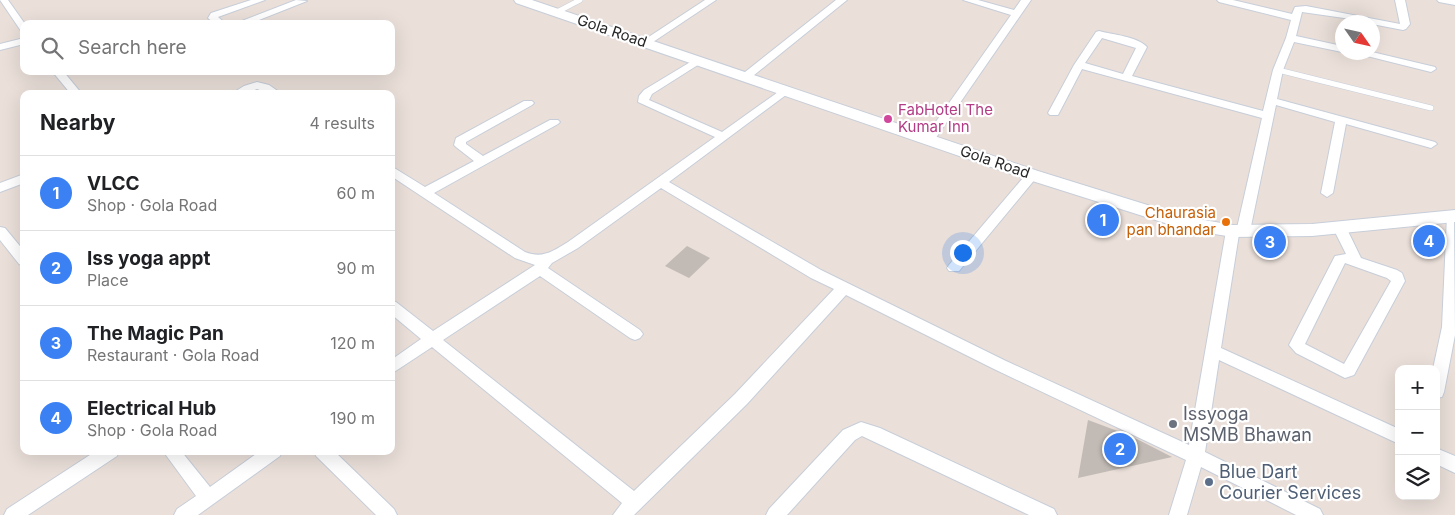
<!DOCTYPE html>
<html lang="en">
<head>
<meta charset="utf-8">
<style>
  :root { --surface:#fff; --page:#f6f6f6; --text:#202124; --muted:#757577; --line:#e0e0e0; --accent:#3b81f4 }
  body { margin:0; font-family:Inter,sans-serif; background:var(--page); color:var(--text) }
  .controls { position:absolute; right:15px; bottom:15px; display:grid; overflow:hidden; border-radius:10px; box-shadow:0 5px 20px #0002 }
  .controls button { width:45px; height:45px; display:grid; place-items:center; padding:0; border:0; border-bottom:1px solid var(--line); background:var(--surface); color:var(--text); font:25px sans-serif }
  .compass { position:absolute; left:1335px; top:15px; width:45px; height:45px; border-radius:50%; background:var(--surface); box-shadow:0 5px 20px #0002; rotate:124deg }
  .you { position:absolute; left:962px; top:252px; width:18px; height:18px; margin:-12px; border:4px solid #fff; border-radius:50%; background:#1a73e8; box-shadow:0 0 0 8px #1a73e833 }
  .badge { display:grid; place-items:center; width:32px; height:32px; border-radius:50%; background:var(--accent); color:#fff; font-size:16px; font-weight:700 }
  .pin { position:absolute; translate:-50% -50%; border:2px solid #fff; box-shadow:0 1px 5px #0006 }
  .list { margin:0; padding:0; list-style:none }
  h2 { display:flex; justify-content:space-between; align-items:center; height:65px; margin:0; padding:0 20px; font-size:21px }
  h2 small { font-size:16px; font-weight:400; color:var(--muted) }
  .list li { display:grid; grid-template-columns:32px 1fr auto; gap:15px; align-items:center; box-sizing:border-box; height:75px; padding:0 20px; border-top:1px solid var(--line) }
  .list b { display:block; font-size:19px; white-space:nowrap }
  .list p { margin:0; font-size:16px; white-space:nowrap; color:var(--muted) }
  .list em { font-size:16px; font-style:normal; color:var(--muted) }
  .icon { flex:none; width:28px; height:28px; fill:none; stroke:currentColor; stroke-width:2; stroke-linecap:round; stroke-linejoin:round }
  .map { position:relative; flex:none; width:1455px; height:515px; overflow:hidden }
  .search { position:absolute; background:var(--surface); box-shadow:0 5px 20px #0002; left:20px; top:20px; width:375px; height:55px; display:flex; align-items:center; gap:12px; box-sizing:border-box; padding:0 18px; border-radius:10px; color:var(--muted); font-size:19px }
  .panel { position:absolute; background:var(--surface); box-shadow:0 5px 20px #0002; left:20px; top:90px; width:375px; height:365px; border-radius:10px }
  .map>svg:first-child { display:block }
  .building { fill:#c2bbb5 }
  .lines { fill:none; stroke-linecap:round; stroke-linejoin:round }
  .lane-casing { stroke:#c7ced9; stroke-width:6 }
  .street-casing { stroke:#c7ced9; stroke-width:2 }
  .secondary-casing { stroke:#c7ced9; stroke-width:2 }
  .lane { stroke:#fff; stroke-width:5 }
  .street { fill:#fff; fill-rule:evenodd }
  .secondary { fill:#fff; fill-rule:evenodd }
  .hotel-dot { fill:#d1479c; stroke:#fff; stroke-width:2 }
  .food-dot { fill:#e8710a; stroke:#fff; stroke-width:2 }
  .worship-dot { fill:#6b7280; stroke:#fff; stroke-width:2 }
  .service-dot { fill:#5c6f8a; stroke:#fff; stroke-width:2 }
  .labels { text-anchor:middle; stroke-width:4.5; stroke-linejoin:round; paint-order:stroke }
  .street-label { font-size:15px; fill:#272727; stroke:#fff }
  .hotel-label { font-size:15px; fill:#b23c85; stroke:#fff; text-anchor:start }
  .food-label { font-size:15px; fill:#c56008; stroke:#fff; text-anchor:end }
  .near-worship-label { font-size:18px; fill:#5b616d; stroke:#fff; text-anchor:start }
  .near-service-label { font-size:18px; fill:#4e5e75; stroke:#fff; text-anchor:start }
</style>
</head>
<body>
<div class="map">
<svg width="1455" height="515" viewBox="0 0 1455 515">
  <rect width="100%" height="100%" fill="#eadfd9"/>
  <!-- building -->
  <path class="building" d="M687,246L710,258L689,278L665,266Z
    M1088,420L1131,436L1172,457L1078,478Z"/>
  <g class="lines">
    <defs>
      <path id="lane" d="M557,12L580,0
        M1278,70L1431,108"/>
      <path id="street" d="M0,0H8L25,24L24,32L21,31Z
        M251,0H265L218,17L226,24H215L208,18L211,13Z
        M296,0L307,1L249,24H234Z
        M705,0H716L650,44H642L641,42Z
        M836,0H847L748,80H740L739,78L740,76Z
        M963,0H978L1014,10L1021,0H1031L933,142H925L923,140L1011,15Z
        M1217,0H1233L1292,14L1295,7L1306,6L1400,24L1395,0H1405L1410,24L1406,29L1403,30L1372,24V22L1302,12L1296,36L1342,46V52L1294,42L1283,70L1277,99L1435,142L1437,144L1431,148L1346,124L1333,193L1327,197L1321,193L1335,122L1276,105L1250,231L1248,234H1239L1221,348L1399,429V444L1219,360L1205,452L1320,509L1323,515H1296L1201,467L1187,515H1169L1186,460L994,369L846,295L747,404L634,515H613L622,503L432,347L391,374V360L421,339L391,314V301L396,302L433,331L535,265L515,258L391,176V166L425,187L474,161L456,147L454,145L456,138L524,101H532L534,103L532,105L466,142V144L483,156L550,120H558L560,122L558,124L434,193L525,252C543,259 553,251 568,242L715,137L638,102L639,96L644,90L697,58L702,61L701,63L652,94L649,100L722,132L781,90H789L790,92L669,182L821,270L1006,361L1189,445L1226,231L1228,228H1237L1262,118L1082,69L1058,115H1050L1048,113L1074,65L1096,32L1099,31C1114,35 1136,36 1147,47L1132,76L1263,111L1273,70L1286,38L1291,20L1219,2ZM1102,38L1136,48L1123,74L1085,63ZM661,188L811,278L834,289L735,394L634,491L443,340L540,276L630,338L635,340L640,338L643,334L640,330L548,268L552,263L578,248Z
        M1437,0H1455V5L1439,2Z
        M24,38V44L0,50V44Z
        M1351,52H1372L1435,67L1436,69L1431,72Z
        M52,71H63L82,94H71Z
        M257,82L269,85L282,94H270L257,89L245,94H231L244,86Z
        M1032,171L1038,175L1036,178L959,271H949L947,268L949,265L1028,172Z
        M24,174V183L0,192V183Z
        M1454,212L1455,335L1444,392L1442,397L1436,398V369H1433L1442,327L1447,216Z
        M1340,224L1345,225L1361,258L1397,270L1402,273L1405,281L1354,375L1345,378L1296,353L1289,345L1335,256L1346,254L1333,228L1335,225ZM1345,263L1387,278L1391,281L1344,364L1305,344Z
        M0,227L5,228L24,251V266L19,264L0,240Z
        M861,422L880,428L1054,509L1057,515H1029L862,436L855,440L787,515H766L769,509L843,430Z
        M1436,448L1455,456V473L1436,464Z
        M96,451H119L117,456L28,515H4L7,509Z
        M163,451H181L210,487L260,451H282L280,456L198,515H174L177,509L196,496Z
        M314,451H334L394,509L397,515H376L316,456Z"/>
      <path id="secondary" d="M514,0H532L1038,171L1186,217L1233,225L1312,224L1455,210V222L1312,236L1233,237L1184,229L1026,179L516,3Z"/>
    </defs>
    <!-- lane casing -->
    <use href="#lane" class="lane-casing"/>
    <!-- street casing -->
    <use href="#street" class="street-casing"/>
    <!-- secondary casing -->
    <use href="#secondary" class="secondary-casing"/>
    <!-- lane -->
    <use href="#lane" class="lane"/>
    <!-- street -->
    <use href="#street" class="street"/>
    <!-- secondary -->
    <use href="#secondary" class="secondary"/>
  </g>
  <!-- markers -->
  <circle class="hotel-dot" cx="888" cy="119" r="5"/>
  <circle class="food-dot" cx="1226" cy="222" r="5"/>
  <circle class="worship-dot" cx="1173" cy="424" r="5"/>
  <circle class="service-dot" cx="1209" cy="482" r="5"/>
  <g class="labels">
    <!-- street labels -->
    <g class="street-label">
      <text transform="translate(612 31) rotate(19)" y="5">Gola Road</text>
      <text transform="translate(995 162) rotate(19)" y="5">Gola Road</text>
    </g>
    <!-- hotel labels -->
    <g class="hotel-label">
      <text x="898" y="115">FabHotel The<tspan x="898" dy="17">Kumar Inn</tspan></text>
    </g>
    <!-- food labels -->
    <g class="food-label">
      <text x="1216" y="218">Chaurasia<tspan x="1216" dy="17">pan bhandar</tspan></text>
    </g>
    <!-- near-worship labels -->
    <g class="near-worship-label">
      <text x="1183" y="420">Issyoga<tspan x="1183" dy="21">MSMB Bhawan</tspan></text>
    </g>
    <!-- near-service labels -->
    <g class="near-service-label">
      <text x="1219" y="478">Blue Dart<tspan x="1219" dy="21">Courier Services</tspan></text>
    </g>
  </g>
</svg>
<div class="controls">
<button>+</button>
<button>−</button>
<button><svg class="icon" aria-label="layers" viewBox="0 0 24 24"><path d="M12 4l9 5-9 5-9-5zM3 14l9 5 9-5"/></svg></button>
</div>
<svg class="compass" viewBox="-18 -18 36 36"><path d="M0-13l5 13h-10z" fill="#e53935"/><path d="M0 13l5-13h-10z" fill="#757577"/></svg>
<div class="you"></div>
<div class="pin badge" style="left:1103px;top:220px">1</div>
<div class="pin badge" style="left:1120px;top:449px">2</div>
<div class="pin badge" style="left:1270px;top:242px">3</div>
<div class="pin badge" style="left:1429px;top:241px">4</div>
<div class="search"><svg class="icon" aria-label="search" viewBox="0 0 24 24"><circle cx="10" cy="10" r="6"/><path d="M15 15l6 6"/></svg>Search here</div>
<section class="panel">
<h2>Nearby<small>4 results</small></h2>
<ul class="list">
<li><span class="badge">1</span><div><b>VLCC</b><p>Shop · Gola Road</p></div><em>60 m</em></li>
<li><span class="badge">2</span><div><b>Iss yoga appt</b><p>Place</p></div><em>90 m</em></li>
<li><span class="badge">3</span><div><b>The Magic Pan</b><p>Restaurant · Gola Road</p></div><em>120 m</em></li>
<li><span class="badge">4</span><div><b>Electrical Hub</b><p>Shop · Gola Road</p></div><em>190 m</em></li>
</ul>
</section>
</div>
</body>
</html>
